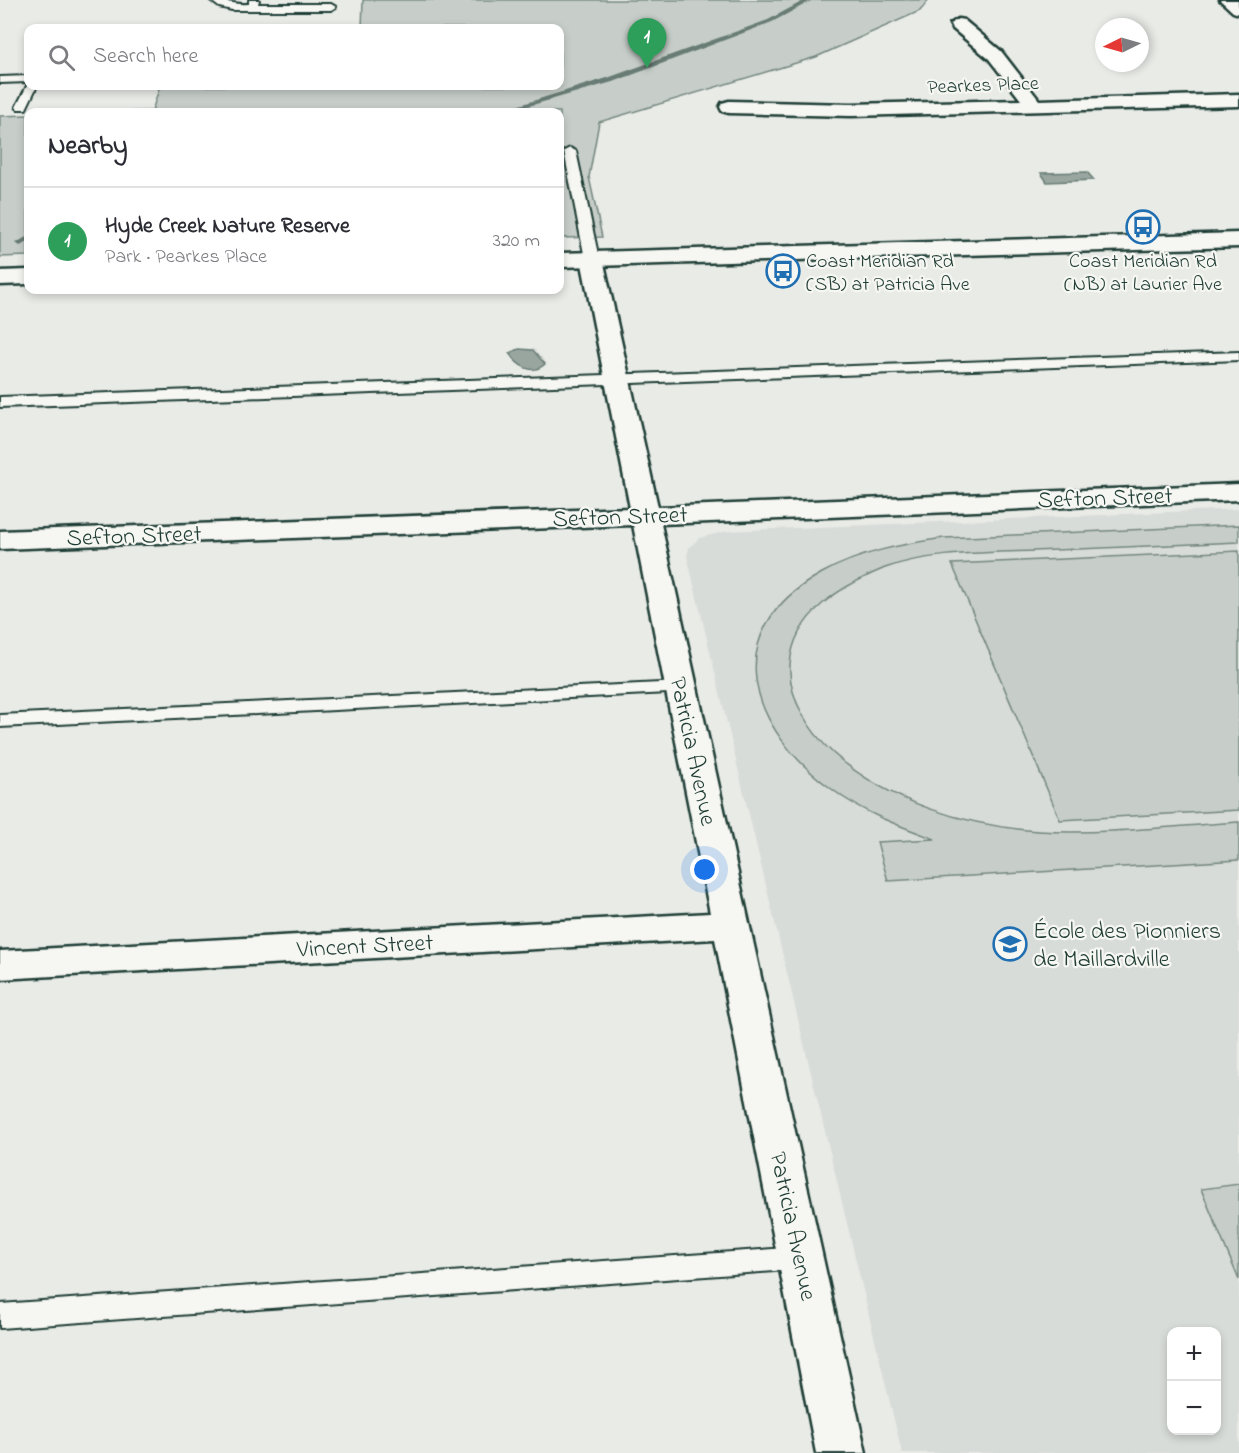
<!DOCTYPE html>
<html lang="en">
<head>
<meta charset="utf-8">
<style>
  :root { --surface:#fff; --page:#f2f2f3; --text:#2b2b33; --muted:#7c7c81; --line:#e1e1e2; --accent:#1f6fb2 }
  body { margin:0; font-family:"Indie Flower",sans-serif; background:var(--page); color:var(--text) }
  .controls { position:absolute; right:18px; bottom:18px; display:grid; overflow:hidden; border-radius:12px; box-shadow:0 3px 9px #0003 }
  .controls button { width:54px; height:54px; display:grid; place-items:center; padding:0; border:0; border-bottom:2px solid var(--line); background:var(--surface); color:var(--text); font:30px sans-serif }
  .compass { position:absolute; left:1095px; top:18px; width:54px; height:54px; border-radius:50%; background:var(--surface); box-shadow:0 3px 9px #0003; rotate:265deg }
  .you { position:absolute; left:705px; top:870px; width:21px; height:21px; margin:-15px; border:4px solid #fff; border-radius:50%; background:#1a73e8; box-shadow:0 0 0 9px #1a73e833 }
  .badge { display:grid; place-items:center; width:39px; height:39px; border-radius:50%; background:var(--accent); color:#fff; font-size:20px; font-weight:700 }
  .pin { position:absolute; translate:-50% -50px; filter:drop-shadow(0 2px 3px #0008) }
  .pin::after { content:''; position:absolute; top:32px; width:21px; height:18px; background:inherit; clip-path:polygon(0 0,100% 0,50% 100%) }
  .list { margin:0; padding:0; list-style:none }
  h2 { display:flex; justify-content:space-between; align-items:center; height:78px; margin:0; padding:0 24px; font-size:26px }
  h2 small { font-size:20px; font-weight:400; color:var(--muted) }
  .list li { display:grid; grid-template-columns:39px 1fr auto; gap:18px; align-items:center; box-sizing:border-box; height:108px; padding:0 24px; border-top:2px solid var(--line) }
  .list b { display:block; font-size:22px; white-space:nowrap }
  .list p { margin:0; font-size:20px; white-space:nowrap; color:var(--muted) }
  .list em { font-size:20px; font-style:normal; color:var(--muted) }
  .icon { flex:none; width:33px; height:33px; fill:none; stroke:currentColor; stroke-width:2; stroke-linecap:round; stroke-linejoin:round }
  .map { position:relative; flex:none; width:1239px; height:1453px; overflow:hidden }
  .search { position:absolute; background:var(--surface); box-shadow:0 3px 9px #0003; left:24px; top:24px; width:540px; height:66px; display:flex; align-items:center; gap:15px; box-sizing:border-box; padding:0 21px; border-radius:12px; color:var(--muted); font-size:22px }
  .panel { position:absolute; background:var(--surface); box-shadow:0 3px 9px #0003; left:24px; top:108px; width:540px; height:186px; border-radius:12px }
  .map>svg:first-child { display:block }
  .built { fill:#d8dcd8; fill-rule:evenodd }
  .green { fill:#c7cec9; stroke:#73867e; stroke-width:1.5 }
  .water { fill:#99a6a0; stroke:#687c75; stroke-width:1.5 }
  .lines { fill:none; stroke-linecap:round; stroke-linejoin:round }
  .stream { fill:#687c75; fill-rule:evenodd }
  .lane-casing { stroke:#1f3d34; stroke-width:4 }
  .street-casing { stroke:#1f3d34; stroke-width:5 }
  .secondary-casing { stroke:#1f3d34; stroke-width:5 }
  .lane { fill:#f6f6f2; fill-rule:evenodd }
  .street { fill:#f6f6f2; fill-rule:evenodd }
  .secondary { fill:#f6f6f2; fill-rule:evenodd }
  .labels { text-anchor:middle; stroke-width:4.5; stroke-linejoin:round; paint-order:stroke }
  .far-street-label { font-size:20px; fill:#1f3d34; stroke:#f6f6f2 }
  .far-poi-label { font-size:20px; fill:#1f3d34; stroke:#f6f6f2; text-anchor:start }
  .street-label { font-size:24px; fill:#1f3d34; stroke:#f6f6f2 }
  .poi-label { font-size:24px; fill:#1f3d34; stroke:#f6f6f2; text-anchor:start }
</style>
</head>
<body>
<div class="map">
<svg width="1239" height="1453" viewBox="0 0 1239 1453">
  <rect width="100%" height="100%" fill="#e9ebe7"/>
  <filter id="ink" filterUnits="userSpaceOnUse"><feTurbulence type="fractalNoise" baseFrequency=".0167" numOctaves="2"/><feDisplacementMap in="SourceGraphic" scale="12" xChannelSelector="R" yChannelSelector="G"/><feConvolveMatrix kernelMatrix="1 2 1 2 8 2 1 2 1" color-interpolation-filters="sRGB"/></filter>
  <g filter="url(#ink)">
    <!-- built -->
    <path class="built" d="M1239,509V1453H902L687,556L689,548L699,538L727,531ZM1172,1332H1216V1430H1172Z"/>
    <!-- green -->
    <path class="green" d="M363,0H929L920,11L816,57L599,122L589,177L602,237L560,238V112H112L152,111L160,86H560V28H362Z
      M28,115V256L0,257V116Z
      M1239,525V542C1170,545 1102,548 1033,551C987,553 928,552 885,568C842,586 793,613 790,665C788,699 810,732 834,754C888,802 967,826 1038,831C1102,835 1175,826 1239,822V860L888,881L877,842L935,839C900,826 863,813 833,790C750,730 715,632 822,573C860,552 902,544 944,538Z
      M1239,551V810L1060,820L952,564Z
      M1239,1184V1280L1201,1189Z"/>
    <!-- water -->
    <path class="water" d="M1087,172L1094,180L1047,182L1041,173Z
      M519,349L533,350L545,364C532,376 518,366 509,353Z"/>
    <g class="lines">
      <!-- stream -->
      <path class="stream" d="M805,0H813L772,22L616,81L508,112H497L610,77L768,20Z
        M28,236V242L20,246L16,243Z"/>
      <defs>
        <path id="lane" d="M210,0C223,0 235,5 249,4V0H259L258,4H331L336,7L331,10H232L219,7Z
          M28,76V82L0,83V77Z
          M28,84L37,86L26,109H18L16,107Z
          M570,148L576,151L599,259L592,263L585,259L564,151Z
          M1239,352V360L0,407V397Z
          M681,682L688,684L690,688L688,692L0,727V715Z
          M801,1247L810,1250L814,1258L810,1266L801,1269L0,1328V1304Z"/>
        <path id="street" d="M1220,0H1238L1239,14L1233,12Z
          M958,19L964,20L1001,51L1039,100L1239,94V106L851,116L729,113L722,111L720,107L722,103L729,101L851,104L1021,100L989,59L952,28L950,24Z
          M592,252L600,254L603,259L658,507L1239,484V500L661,524L866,1453H816L715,939L0,979V951L710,913L633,525L0,549V531L630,508L581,259L584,254Z"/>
        <path id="secondary" d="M1239,233V247L560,267V253Z
          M28,270V284L0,285V271Z"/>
      </defs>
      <!-- lane casing -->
      <use href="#lane" class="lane-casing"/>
      <!-- street casing -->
      <use href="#street" class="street-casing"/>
      <!-- secondary casing -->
      <use href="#secondary" class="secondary-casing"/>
      <!-- lane -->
      <use href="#lane" class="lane"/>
      <!-- street -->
      <use href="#street" class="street"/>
      <!-- secondary -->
      <use href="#secondary" class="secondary"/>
    </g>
  </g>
  <!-- icons -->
  <defs>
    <symbol id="bus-ring" viewBox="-11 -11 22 22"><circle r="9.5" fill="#f6f6f2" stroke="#1f6fb2" stroke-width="1.5"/><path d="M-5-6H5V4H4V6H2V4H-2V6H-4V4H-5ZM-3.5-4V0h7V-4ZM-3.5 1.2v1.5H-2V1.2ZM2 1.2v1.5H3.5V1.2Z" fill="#1f6fb2"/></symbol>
    <symbol id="school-ring" viewBox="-11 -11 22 22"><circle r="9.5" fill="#f6f6f2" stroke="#1f6fb2" stroke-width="1.5"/><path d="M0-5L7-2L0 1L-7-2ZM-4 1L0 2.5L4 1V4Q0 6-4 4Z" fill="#1f6fb2"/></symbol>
  </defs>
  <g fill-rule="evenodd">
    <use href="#bus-ring" x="1124" y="208" width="38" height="38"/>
    <use href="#bus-ring" x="764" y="252" width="38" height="38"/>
    <use href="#school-ring" x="991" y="925" width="38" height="38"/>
  </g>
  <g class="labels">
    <!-- far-street labels -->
    <g class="far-street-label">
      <text transform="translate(983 84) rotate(-2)" y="7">Pearkes Place</text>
    </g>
    <!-- far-poi labels -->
    <g class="far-poi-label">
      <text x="806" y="267">Coast Meridian Rd<tspan x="806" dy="23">(SB) at Patricia Ave</tspan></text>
      <text x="1143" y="267" text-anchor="middle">Coast Meridian Rd<tspan x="1143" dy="23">(NB) at Laurier Ave</tspan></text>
    </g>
    <!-- street labels -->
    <g class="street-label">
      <text transform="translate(1105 497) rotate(-2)" y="8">Sefton Street</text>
      <text transform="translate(620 516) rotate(-2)" y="8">Sefton Street</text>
      <text transform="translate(134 535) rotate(-2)" y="8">Sefton Street</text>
      <text transform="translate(694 751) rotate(78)" y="8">Patricia Avenue</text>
      <text transform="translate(365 945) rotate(-3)" y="8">Vincent Street</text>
      <text transform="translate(794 1226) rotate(78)" y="8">Patricia Avenue</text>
    </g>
    <!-- poi labels -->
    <g class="poi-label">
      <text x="1033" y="938">École des Pionniers<tspan x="1033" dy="28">de Maillardville</tspan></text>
    </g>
  </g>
</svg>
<div class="controls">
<button>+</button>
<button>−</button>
</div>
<svg class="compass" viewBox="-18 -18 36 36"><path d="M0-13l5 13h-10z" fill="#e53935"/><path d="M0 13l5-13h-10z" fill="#7c7c81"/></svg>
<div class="you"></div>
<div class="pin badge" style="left:647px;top:68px;background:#2e9e5b">1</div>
<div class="search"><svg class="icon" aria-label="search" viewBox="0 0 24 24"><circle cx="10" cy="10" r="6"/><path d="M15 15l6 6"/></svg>Search here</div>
<section class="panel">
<h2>Nearby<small></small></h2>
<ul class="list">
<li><span class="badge" style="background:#2e9e5b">1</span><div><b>Hyde Creek Nature Reserve</b><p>Park · Pearkes Place</p></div><em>320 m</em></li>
</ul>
</section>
</div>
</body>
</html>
